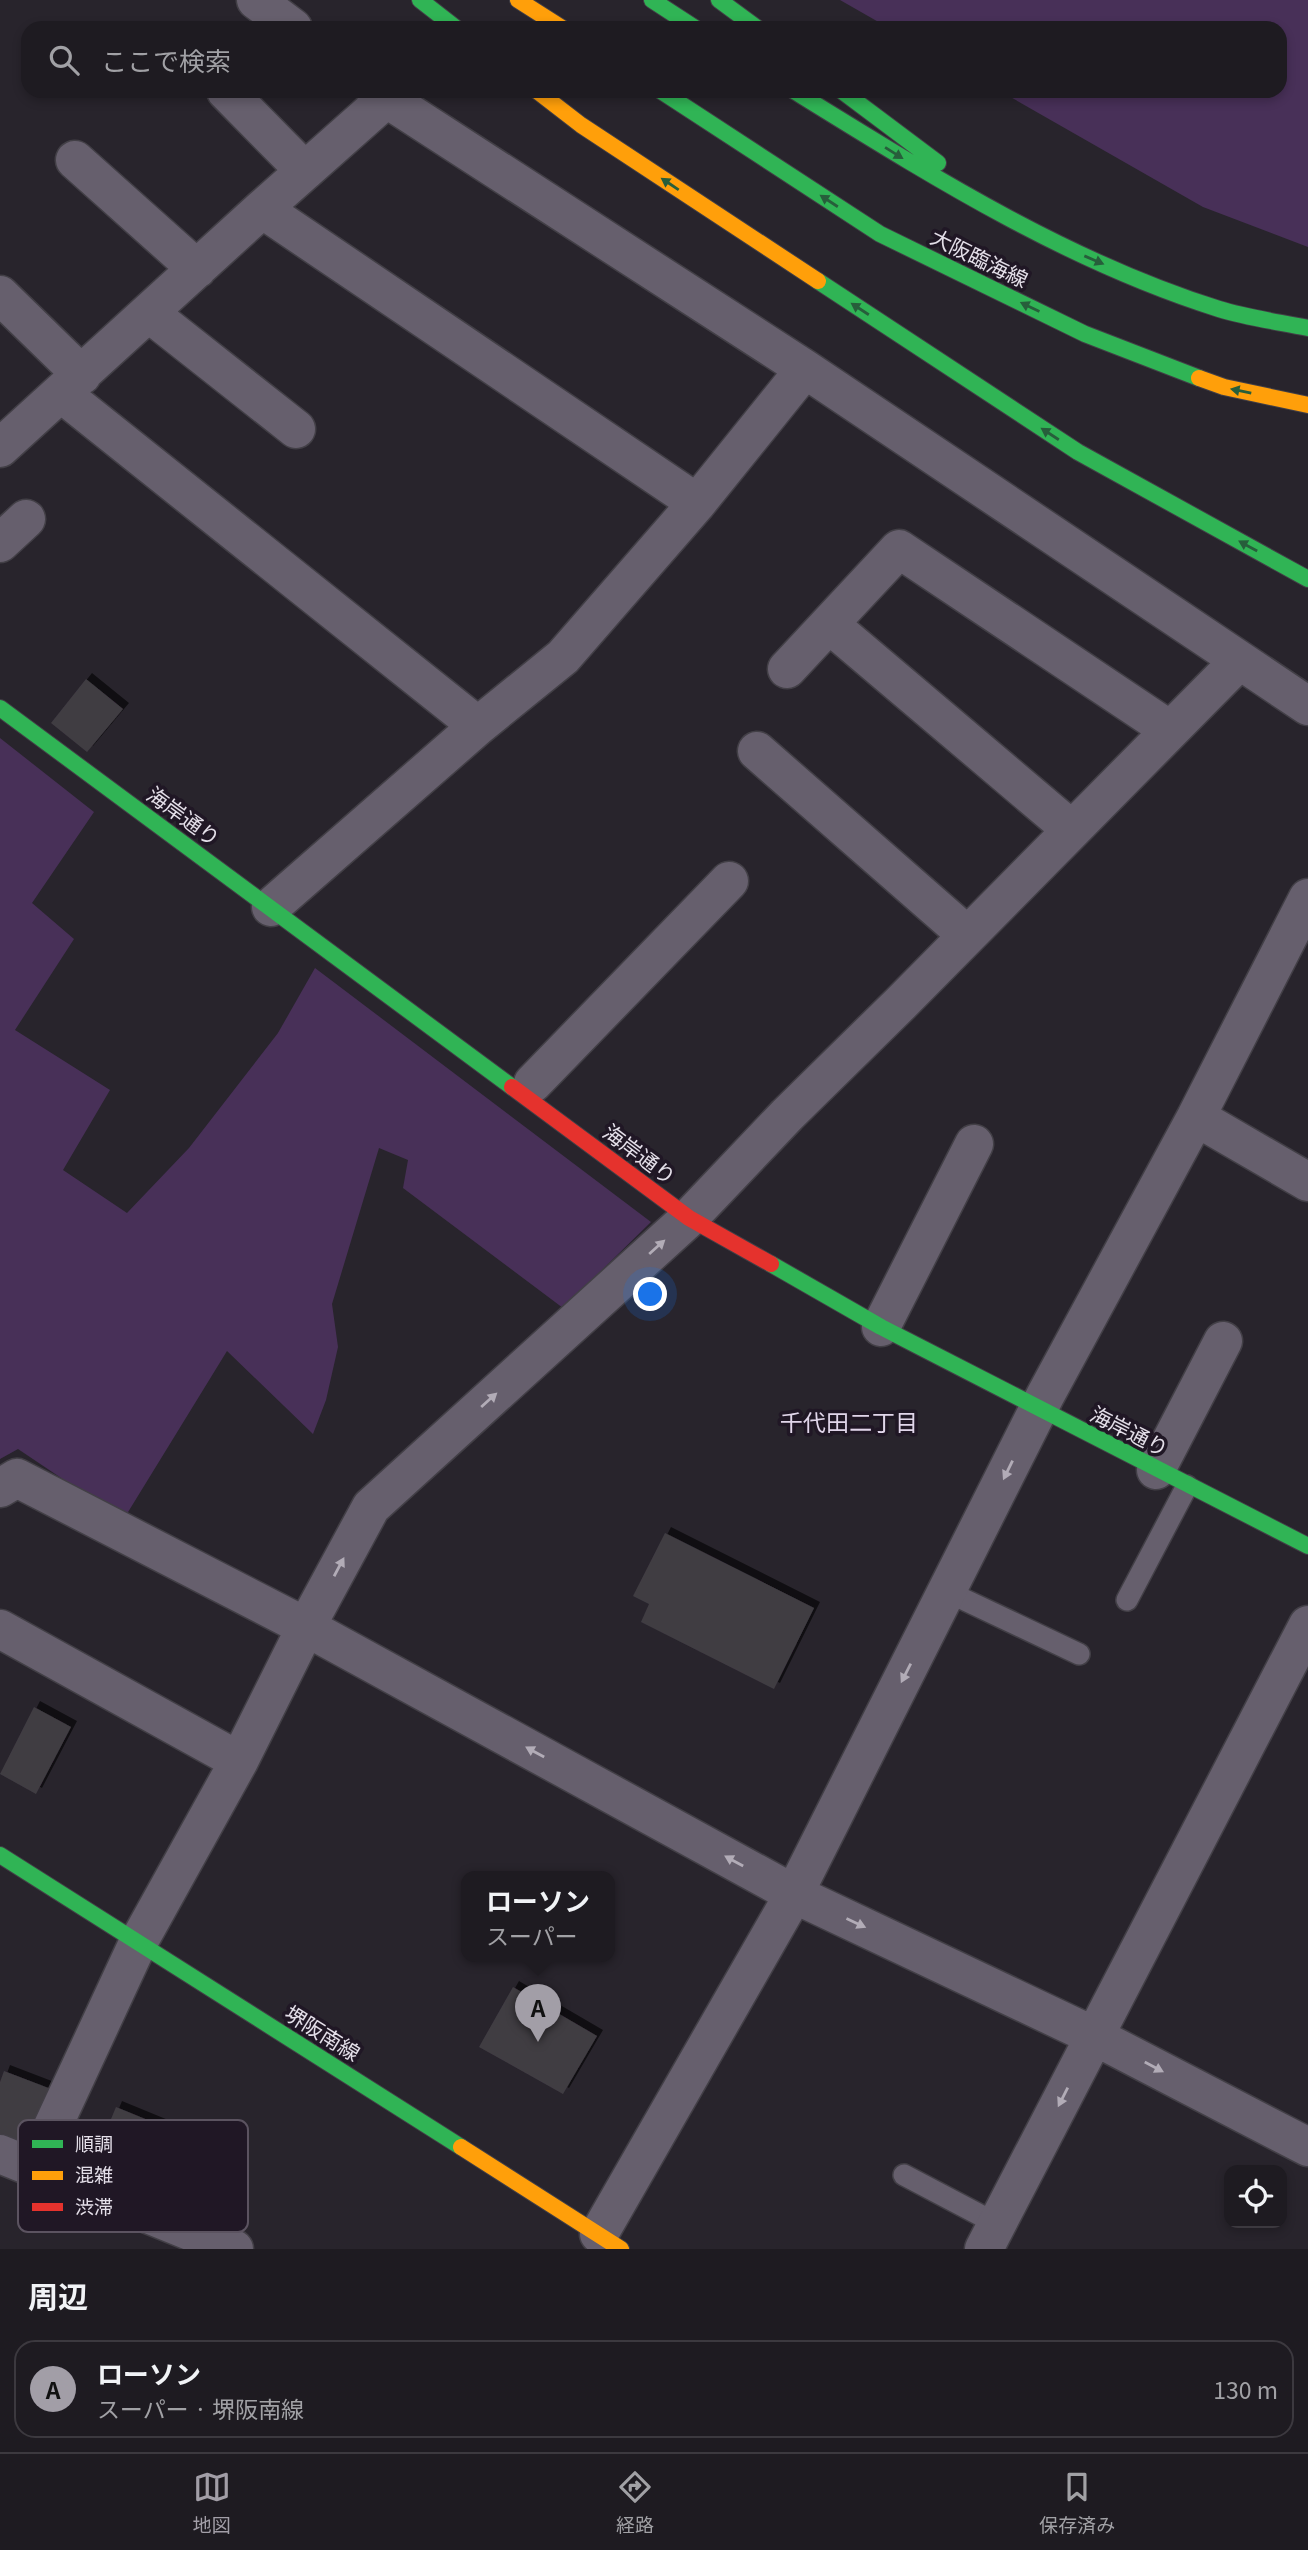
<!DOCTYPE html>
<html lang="ja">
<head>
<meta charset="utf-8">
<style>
  :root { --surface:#1e1b21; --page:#26242a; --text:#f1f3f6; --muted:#a1a1a5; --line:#3c393f; --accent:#a29ea7 }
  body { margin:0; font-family:Georgia,"Noto Sans JP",serif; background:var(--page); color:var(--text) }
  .controls { position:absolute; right:21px; bottom:21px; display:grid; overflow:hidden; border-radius:14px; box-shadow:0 4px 10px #0003 }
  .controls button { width:63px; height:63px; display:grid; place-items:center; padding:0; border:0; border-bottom:2px solid var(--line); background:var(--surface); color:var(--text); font:35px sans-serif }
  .you { position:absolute; left:651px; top:1295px; width:24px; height:24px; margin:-18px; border:5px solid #fff; border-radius:50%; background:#1a73e8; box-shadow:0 0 0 10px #1a73e833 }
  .badge { display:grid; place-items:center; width:46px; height:46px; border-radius:50%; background:var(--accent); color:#111; font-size:23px; font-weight:700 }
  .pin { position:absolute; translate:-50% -58px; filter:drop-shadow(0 2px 4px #0008) }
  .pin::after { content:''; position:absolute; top:37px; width:24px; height:21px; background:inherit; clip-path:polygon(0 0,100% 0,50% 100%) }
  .popup { position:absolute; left:461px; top:1871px; width:154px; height:91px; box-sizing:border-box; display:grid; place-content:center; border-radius:14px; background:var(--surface); filter:drop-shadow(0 2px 5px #0005); font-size:23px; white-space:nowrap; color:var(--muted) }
  .popup b { font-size:26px; color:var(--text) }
  .popup::after { content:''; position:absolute; left:50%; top:100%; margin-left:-14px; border:14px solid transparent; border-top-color:var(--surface) }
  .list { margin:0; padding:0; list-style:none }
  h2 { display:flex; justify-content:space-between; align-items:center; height:91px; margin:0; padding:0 28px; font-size:30px }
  h2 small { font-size:23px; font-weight:400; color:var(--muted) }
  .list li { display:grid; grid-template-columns:46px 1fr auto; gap:21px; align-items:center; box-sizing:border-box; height:98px; margin:0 14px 14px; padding:0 14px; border:2px solid var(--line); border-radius:21px }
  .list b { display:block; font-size:26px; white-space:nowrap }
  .list p { margin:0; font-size:23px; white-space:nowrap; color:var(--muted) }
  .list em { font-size:23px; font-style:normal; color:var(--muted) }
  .icon { flex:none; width:38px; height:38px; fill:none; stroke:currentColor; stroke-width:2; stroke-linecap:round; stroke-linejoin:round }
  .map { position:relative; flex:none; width:1308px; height:2249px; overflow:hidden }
  .search { position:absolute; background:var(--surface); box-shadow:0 4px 10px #0003; left:21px; right:21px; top:21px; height:77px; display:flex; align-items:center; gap:18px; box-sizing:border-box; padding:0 24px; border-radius:21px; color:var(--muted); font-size:26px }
  .sheet { height:203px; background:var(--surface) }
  nav { display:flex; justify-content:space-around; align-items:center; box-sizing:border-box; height:98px; border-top:2px solid var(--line); background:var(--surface); font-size:19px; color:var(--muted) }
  nav a { display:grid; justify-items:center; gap:4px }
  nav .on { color:var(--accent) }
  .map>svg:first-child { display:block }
  .green { fill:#483058 }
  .building { fill:#403c43; filter:url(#shadow) }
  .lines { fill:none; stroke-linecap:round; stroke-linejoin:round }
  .lane-casing { stroke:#423f46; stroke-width:24 }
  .street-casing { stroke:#423f46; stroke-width:41 }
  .fast-casing { stroke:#423f46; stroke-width:18 }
  .slow-casing { stroke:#423f46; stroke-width:18 }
  .jam-casing { stroke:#423f46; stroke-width:18 }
  .lane { stroke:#665f6d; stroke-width:21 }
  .street { stroke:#665f6d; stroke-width:38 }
  .fast { stroke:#30b455; stroke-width:16 }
  .slow { stroke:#ff9f0a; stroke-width:16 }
  .jam { stroke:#e5322d; stroke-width:16 }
  .oneway { fill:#275e3b }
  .oneway2 { fill:#b2acb7 }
  .labels { text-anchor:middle; stroke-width:7; stroke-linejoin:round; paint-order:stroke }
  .street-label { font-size:21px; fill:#e4dfe9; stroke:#201725 }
  .neighbourhood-label { font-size:23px; fill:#e1d6ea; stroke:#201725 }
  .key { fill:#201725; stroke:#5b5360; stroke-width:2 }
  .key-label { font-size:19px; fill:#e4dfe9 }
</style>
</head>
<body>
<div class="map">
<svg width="1308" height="2249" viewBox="0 0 1308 2249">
  <defs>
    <filter id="shadow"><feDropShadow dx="6" dy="-6" stdDeviation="0" flood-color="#0009"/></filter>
  </defs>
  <rect width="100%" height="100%" fill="#28242c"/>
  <!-- green -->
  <path class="green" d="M840,0H1308V247L1203,207L1000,91H1280V28H889Z
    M0,738L94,812L32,903L74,939L15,1030L110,1090L63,1170L127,1213L189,1148L278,1033L315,968L651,1222L563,1308L403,1188L408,1160L379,1148L332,1304L338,1347L326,1400L313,1434L227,1351L125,1517L91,1498L18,1449L0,1459Z"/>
  <!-- building -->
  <path class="building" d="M86,679L123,709L87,752L51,723Z
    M665,1533L814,1608L774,1689L641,1622L649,1604L633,1596Z
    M34,1707L71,1727L36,1794L0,1774Z
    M513,1987L597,2036L563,2094L479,2047Z
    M4,2071L51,2089L29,2145L0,2134V2082Z
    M116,2107L172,2130L154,2176L97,2153Z
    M174,2161L220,2184L205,2215L158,2192Z"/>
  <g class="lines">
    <defs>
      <path id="lane" d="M948,1592L1079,1654
        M1127,1600L1187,1486
        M904,2175L999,2225"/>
      <path id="street" d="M256,0L293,28
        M226,91L305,171
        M375,91L805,369L1308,706
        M75,160L197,269
        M262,209L697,503
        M0,295L82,375
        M149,313L296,429
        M61,393L478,726
        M0,448L262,209L386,99
        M0,543L26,519
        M829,624L1072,830
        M787,669L899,549L1170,730
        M757,751L967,935
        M271,907L478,726L563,657L697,503L805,369
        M533,1083L729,881
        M1196,1117L1308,1182
        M881,1327L974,1144
        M1156,1470L1223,1341
        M0,1488L17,1478L306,1627L794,1894L1094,2036L1308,2147
        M0,1629L239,1761
        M0,2154L234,2249
        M34,2167L138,1943L239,1761L306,1627L371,1507L689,1218L787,1115L901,1003L1238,662
        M599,2234L794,1894L1045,1396L1196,1117L1308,898
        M984,2249L1308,1625"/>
      <path id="fast" d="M420,0L456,28
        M652,0L695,28
        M719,0L757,28
        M661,91L880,234L1085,334L1199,378
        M794,91C930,175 1066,261 1219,309C1248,318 1279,322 1308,328
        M842,91L938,163
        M818,281L1078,452L1308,579
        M0,708L512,1087
        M771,1264L881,1327L1308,1546
        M0,1855L461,2147"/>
      <path id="slow" d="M518,0L562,28
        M537,91L581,125L818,281
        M1199,378L1224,387L1308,405
        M461,2147L621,2249"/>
      <path id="jam" d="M512,1087L689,1218L771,1264"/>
    </defs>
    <!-- lane casing -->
    <use href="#lane" class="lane-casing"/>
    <!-- street casing -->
    <use href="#street" class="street-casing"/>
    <!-- fast casing -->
    <use href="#fast" class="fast-casing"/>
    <!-- slow casing -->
    <use href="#slow" class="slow-casing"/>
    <!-- jam casing -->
    <use href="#jam" class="jam-casing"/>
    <!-- lane -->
    <use href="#lane" class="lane"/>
    <!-- street -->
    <use href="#street" class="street"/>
    <!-- fast -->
    <use href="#fast" class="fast"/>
    <!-- slow -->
    <use href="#slow" class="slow"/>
    <!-- jam -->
    <use href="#jam" class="jam"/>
  </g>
  <!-- one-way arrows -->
  <defs><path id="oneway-solid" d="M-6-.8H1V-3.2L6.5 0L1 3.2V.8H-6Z" transform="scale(1.75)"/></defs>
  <g class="oneway">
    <use href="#oneway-solid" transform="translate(894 153) rotate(32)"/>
    <use href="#oneway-solid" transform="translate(670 184) rotate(-146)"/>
    <use href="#oneway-solid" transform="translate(829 201) rotate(-147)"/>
    <use href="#oneway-solid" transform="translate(1094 260) rotate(23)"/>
    <use href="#oneway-solid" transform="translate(1030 307) rotate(-154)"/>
    <use href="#oneway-solid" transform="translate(860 309) rotate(-147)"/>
    <use href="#oneway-solid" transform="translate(1241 391) rotate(-168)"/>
    <use href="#oneway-solid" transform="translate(1050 434) rotate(-147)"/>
    <use href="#oneway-solid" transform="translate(1248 546) rotate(-151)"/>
  </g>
  <g class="oneway2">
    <use href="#oneway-solid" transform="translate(657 1247) rotate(-42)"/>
    <use href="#oneway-solid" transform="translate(489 1400) rotate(-42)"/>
    <use href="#oneway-solid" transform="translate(1008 1470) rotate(116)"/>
    <use href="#oneway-solid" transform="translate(339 1567) rotate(-62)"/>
    <use href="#oneway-solid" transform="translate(906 1673) rotate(117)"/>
    <use href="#oneway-solid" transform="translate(535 1752) rotate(-151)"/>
    <use href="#oneway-solid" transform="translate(734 1861) rotate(-151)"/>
    <use href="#oneway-solid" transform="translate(856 1923) rotate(25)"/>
    <use href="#oneway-solid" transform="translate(1154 2067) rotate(28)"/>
    <use href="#oneway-solid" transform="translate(1063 2097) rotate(117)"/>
  </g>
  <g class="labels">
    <!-- street labels -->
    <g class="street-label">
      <text transform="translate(979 259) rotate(26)" y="7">大阪臨海線</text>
      <text transform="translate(183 817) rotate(36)" y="7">海岸通り</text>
      <text transform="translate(639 1155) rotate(37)" y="7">海岸通り</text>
      <text transform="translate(1129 1432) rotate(27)" y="7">海岸通り</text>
      <text transform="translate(322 2034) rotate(32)" y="7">堺阪南線</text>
    </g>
    <!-- neighbourhood labels -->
    <g class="neighbourhood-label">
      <text x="849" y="1431">千代田二丁目</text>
    </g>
  </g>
  <!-- legend -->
  <rect x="18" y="2120" width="230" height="112" rx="10" class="key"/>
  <rect x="32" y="2140" width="31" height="8" fill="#30b455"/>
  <rect x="32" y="2171" width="31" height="9" fill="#ff9f0a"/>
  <rect x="32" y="2203" width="31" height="8" fill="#e5322d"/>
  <g class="key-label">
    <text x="75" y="2151">順調</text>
    <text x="75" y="2182">混雑</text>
    <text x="75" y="2214">渋滞</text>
  </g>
</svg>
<div class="controls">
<button><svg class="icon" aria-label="locate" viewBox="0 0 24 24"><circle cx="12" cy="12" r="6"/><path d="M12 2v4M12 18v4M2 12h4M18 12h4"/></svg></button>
</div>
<div class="you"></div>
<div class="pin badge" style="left:538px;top:2042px">A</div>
<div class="popup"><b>ローソン</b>スーパー</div>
<div class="search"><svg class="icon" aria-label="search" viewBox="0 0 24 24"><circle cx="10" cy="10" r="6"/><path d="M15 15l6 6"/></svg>ここで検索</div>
</div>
<section class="sheet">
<h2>周辺<small></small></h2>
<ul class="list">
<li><span class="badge">A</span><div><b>ローソン</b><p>スーパー · 堺阪南線</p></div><em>130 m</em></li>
</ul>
</section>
<nav>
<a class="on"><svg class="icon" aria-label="map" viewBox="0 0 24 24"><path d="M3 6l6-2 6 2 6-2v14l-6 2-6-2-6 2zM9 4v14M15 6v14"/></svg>地図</a>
<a><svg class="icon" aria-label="directions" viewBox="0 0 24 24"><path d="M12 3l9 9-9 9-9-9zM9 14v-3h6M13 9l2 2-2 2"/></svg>経路</a>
<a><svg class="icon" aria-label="saved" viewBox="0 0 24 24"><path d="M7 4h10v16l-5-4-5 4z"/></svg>保存済み</a>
</nav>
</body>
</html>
